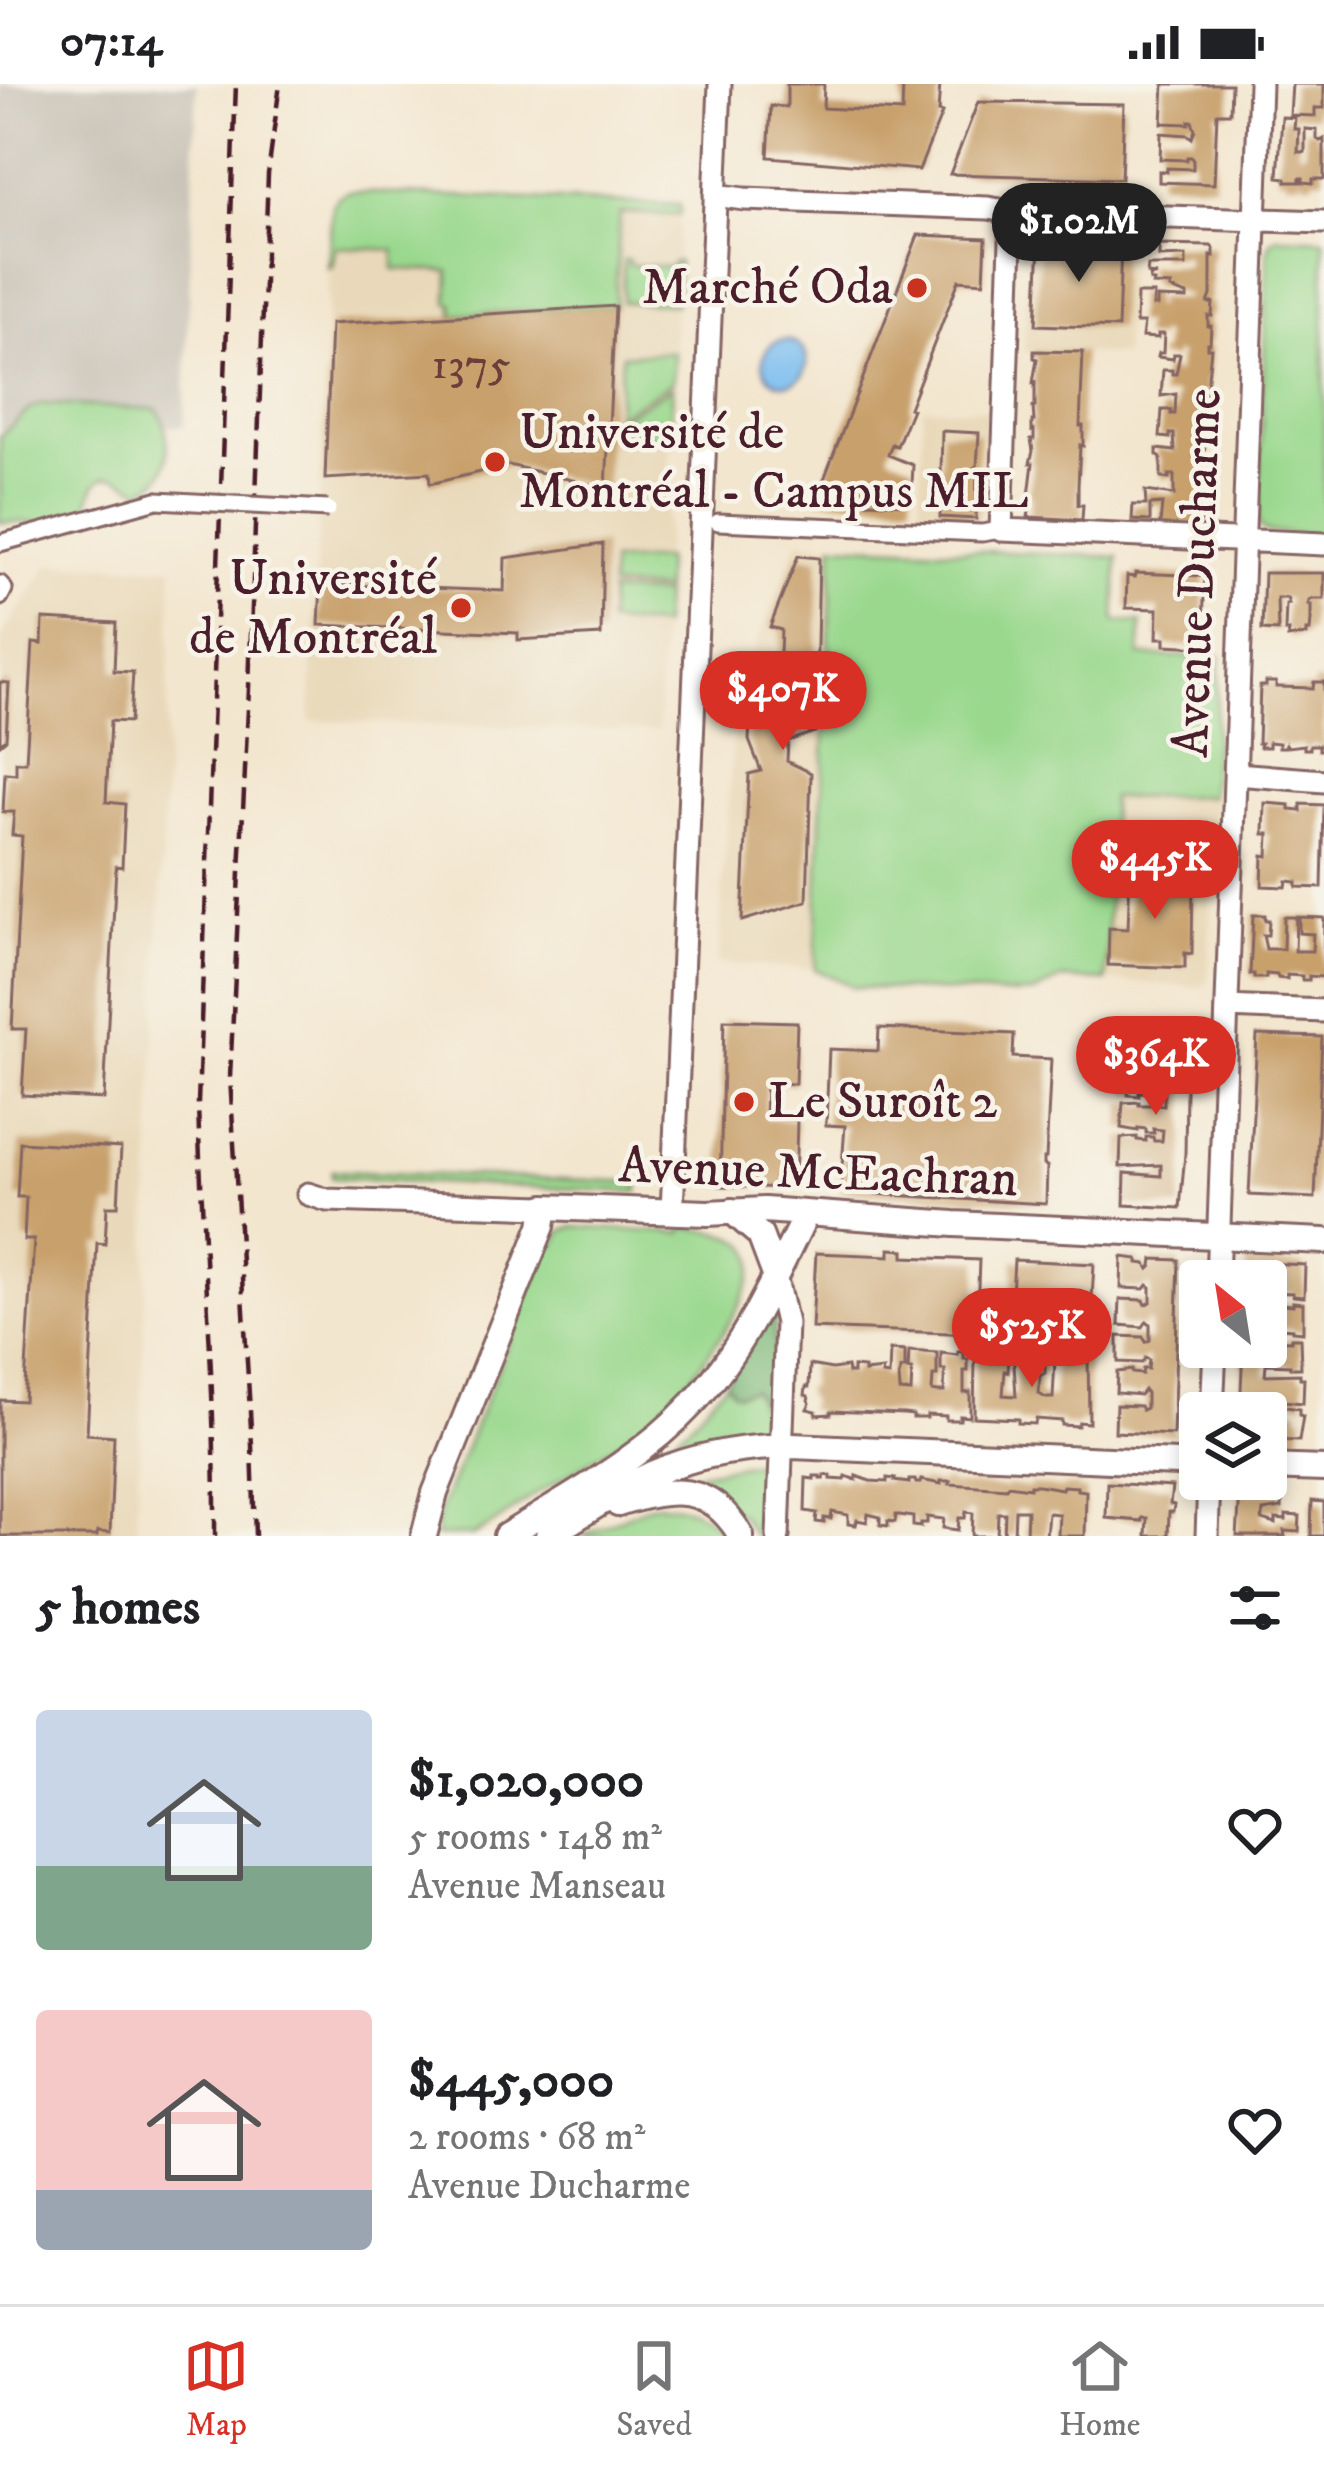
<!DOCTYPE html>
<meta charset="utf-8">
<style>
:root{--surface:#fff;--page:#f6f6f6;--text:#202124;--muted:#757577;--line:#e0e0e0;--accent:#d93025}
body{margin:0;font-family:"IM FELL DW Pica",serif;background:var(--page);color:var(--text);height:100vh;display:flex;flex-direction:column;font-size:45px;white-space:nowrap}
*{box-sizing:border-box;margin:0}
p{font-size:39px;color:var(--muted)}
.icon{flex:none;width:66px;height:66px;fill:none;stroke:currentColor;stroke-width:2;stroke-linecap:round;stroke-linejoin:round}
.map{position:relative;height:1452px;overflow:hidden}
.side{display:flex;flex-direction:column;background:var(--surface);flex:1}
.side>*{flex:none}
.needle{width:78px;rotate:330deg}
.fabs{position:absolute;left:1179px;top:1176px;display:grid;gap:24px}
.fabs a{display:grid;place-items:center;width:108px;height:108px;border-radius:12px;background:var(--surface);box-shadow:0 6px 18px #0003;font-size:60px}
.price{position:absolute;translate:-50% -102px;padding:0 27px;border-radius:42px;background:var(--accent);color:#fff;font-size:39px;line-height:78px;filter:drop-shadow(0 3px 6px #0008)}
.price::after{content:'';position:absolute;left:50%;top:72px;width:36px;height:27px;margin-left:-18px;background:inherit;clip-path:polygon(0 0,100% 0,50% 100%)}
.price.on{background:#222;color:#fff}
ul{padding:0;list-style:none}
li{display:flex;align-items:center;gap:36px;height:300px;padding:0 36px}
li span{display:grid;place-items:center;flex:none;width:336px;height:240px;border-radius:12px;color:#555}
li>.icon{margin-inline-start:auto}
span .icon{width:144px;height:144px;fill:#fffc;stroke-width:1}
li b{font-size:51px}
h2{display:flex;justify-content:space-between;align-items:center;height:144px;padding:0 36px;font-size:51px}
.status{display:flex;justify-content:space-between;align-items:center;height:84px;padding:0 60px;background:var(--surface);direction:ltr}
.status svg{height:33px;fill:currentColor}
.tab-bar{display:flex;justify-content:space-around;align-items:center;height:168px;border-top:3px solid var(--line);background:var(--surface);font-size:33px;color:var(--muted)}
.tab-bar a{display:grid;justify-items:center;gap:6px}
.tab-bar .on{color:var(--accent)}
.map>svg:first-child{display:block}
</style>
<div class="status"><b>07:14</b><svg viewBox="0 0 49 12"><path d="M0 12V9h3v3zM5 12V6h3v6zM10 12V3h3v9zM15 12V0h3v12zM26 1h20v11H26zM47 4h2v5h-2z"/></svg></div>
<div class="map">
<svg width="1324" height="1452" viewBox="0 0 1324 1452">
<rect width="100%" height="100%" fill="#f7f3e8"/>
<filter id="ink" filterUnits="userSpaceOnUse"><feTurbulence type="fractalNoise" baseFrequency=".00833" numOctaves="2"/><feDisplacementMap in="SourceGraphic" scale="24" xChannelSelector="R" yChannelSelector="G"/><feConvolveMatrix kernelMatrix="1 2 1 2 8 2 1 2 1" color-interpolation-filters="sRGB"/></filter>
<filter id="wash" filterUnits="userSpaceOnUse"><feTurbulence type="fractalNoise" baseFrequency=".004" numOctaves="4" result="noise"/><feDisplacementMap in="SourceGraphic" scale="48" xChannelSelector="R" yChannelSelector="G"/><feGaussianBlur stdDeviation="2.7" result="paint"/><feColorMatrix in="noise" values="0 0 0 0 0 0 0 0 0 0 0 0 0 0 0 0 0 1.4 0 .05"/><feComposite in="paint" operator="in"/></filter>
<g filter="url(#wash)">
<rect width="100%" height="100%" fill="#f3e6cf"/>
<path fill="#e9d9ba" d="M346,108L680,121L658,647L310,637L331,127L337,114Z
M1040,144L1129,147L1123,271L1024,267L1029,154L1035,145Z
M923,323L987,326L985,424L979,434L920,432Z
M798,458L833,460L815,885L718,879L736,611Z
M50,480L173,483L136,1452H0V555Z
M1215,712L1208,898L1202,903L1106,897L1111,713Z"/>
<path fill="#c9c3b8" d="M0,0H197L184,342L0,346Z"/>
<path fill="#99d88d" stroke="#727c5c" stroke-width="3" d="M346,108H351L680,121V131L620,129L615,222L453,231V220L448,219L449,187L394,185V166L335,163L333,182L328,184L332,122L337,114Z
M1278,153L1324,155V451L1266,448L1258,441L1268,165L1272,156Z
M624,176H629L630,181L671,183L673,178H678L676,220L622,218Z
M674,268L673,298L616,332L622,271Z
M673,303L670,357L614,344L615,337Z
M41,320L156,325C167,338 171,369 164,386C161,396 150,402 141,406C128,400 109,383 96,400C90,408 90,420 84,428L44,439L0,438V352L30,325Z
M833,460L1118,473L1115,537L1141,539L1140,572L1220,573L1211,712L1111,714L1106,897L1061,895L1034,909L998,910L854,903L815,885Z
M665,475L664,506L610,503L611,478Z
M610,508L664,510L662,542L608,539Z
M332,1087L639,1098L638,1108L332,1094Z
M573,1143L682,1149L683,1144C701,1145 740,1149 750,1166C768,1197 694,1293 671,1315C630,1356 576,1385 527,1416C512,1426 490,1445 473,1451C463,1452 447,1452 436,1452L439,1429L549,1161H555L562,1147Z
M726,1298L732,1307L752,1304L762,1325L775,1336V1352L642,1387L639,1382L688,1342Z
M763,1377L774,1380L766,1452H754L741,1431L674,1397L705,1388Z
M661,1420C690,1422 706,1428 725,1452H581L651,1421Z"/>
<path fill="#7ab878" stroke="#626c52" stroke-width="3" d="M765,1233H775V1336L770,1338L763,1333L757,1311L752,1305L738,1310L732,1307L726,1298Z"/>
<path fill="#7abdf0" stroke="#626e8e" stroke-width="3" d="M763 278a22 22 0 1 1 44 0a22 22 0 1 1-44 0Z"/>
<g id="blocks">
<path fill="#c8a06c" d="M787,0H824L823,24L902,28L903,0H940L938,28L942,29L919,86L768,73L771,22L787,23Z
M1164,0H1231L1230,29H1217L1214,100L1159,98V87L1167,88V84L1193,85V76L1191,73H1187V76L1160,75L1161,49L1188,51L1192,54L1195,46L1192,37H1189V40L1162,39Z
M1292,0H1324V24H1315V32L1290,31Z
M978,18L1124,20L1121,95L950,90Z
M1282,33L1295,34L1294,45H1299L1298,68H1305V45L1317,46V55L1320,57L1324,55V95H1313V99L1303,98V94H1300V98H1286V94L1278,93Z
M918,151L986,154L984,198L959,196L909,324L912,325L897,362L892,360L888,371L913,381L911,420L816,416Z
M1040,158L1121,162L1118,244L1036,241Z
M1159,161L1211,162L1214,165V173L1211,172V211L1208,219H1213L1212,232H1208V242H1211L1210,259H1207V264H1211L1205,325H1208L1204,353L1208,354V360L1205,359L1200,430H1206V438H1201V444L1160,441L1162,420L1150,421V437L1132,436L1133,421H1146L1145,407L1174,411V391H1169V395L1161,394V374L1157,371V365L1175,367L1174,350H1170V354L1160,353L1162,326H1171V330H1175L1176,310L1161,312L1163,286H1172V290H1176L1180,270H1174L1173,275L1158,273L1159,269H1163L1164,250H1158V254L1142,253L1144,239H1136L1137,210H1154L1153,222H1157V214L1187,215V211L1170,205L1171,202L1153,201L1154,198L1150,197V193L1157,191L1147,190L1148,182H1186V172L1159,173Z
M615,222L606,404L509,381L430,400L429,389L325,395L331,240Z
M1034,267L1083,268L1080,342H1083V362L1080,361L1078,402V421H1083L1082,436L1028,433L1032,412H1029L1033,379H1030L1033,367L1031,355H1034V346L1032,347V337H1034L1033,323H1035V298L1033,299L1037,275L1034,274Z
M942,347L979,349L977,383H975V387H977L976,435L940,433Z
M603,460L601,551L518,556V549L319,541L321,500L504,507L505,474Z
M798,472L819,474L815,648L788,657L787,677L811,689L807,817L742,837L749,690L761,687L749,656L753,583L780,569L781,546L770,543Z
M1135,489L1205,492L1202,563L1165,561V554H1157L1158,525L1126,524L1127,492L1135,493Z
M1264,489H1324V515H1312L1309,517L1308,521H1311V536L1310,547H1306V551L1288,554L1289,547H1285L1286,520H1289L1287,514H1277L1278,547L1262,546Z
M43,535L116,539L114,587L133,588L130,638L110,637L106,718L125,720L122,783L116,782L104,1015L22,1011L26,945H12L22,752L12,751L14,728H3L5,689L16,690V678H26L33,559L42,560Z
M0,598L9,599L6,655L0,660Z
M1266,598H1276V603H1278L1313,604L1314,598H1324V666H1319V661H1310V665H1304V661L1288,663L1286,660L1285,663H1279V659L1269,658V663H1260L1261,659H1258L1260,602H1266Z
M1265,719L1290,721V726L1301,727V720L1324,721L1322,804L1297,803V798L1287,797L1286,803L1262,802L1263,771L1268,772L1269,750H1264Z
M1130,787L1193,790L1192,870L1185,869V884L1108,881L1109,844L1128,845Z
M1253,831H1265V836H1269L1268,851H1263L1266,865H1283L1284,833H1296L1295,867H1312L1313,850L1299,849V833L1324,834L1323,893L1309,892V896H1302V892L1287,891V895L1278,894L1277,891L1266,890V894H1254V890H1250Z
M724,936L797,938L795,1000L766,999L765,1035L797,1036L795,1104L720,1102Z
M1131,942L1187,945L1185,1070L1180,1124L1124,1121L1125,1089L1161,1092V1081L1120,1083L1121,1054L1137,1053V1056L1146,1057V1053H1153L1154,1057H1162L1163,1046L1153,1045L1154,1049H1146V1045L1138,1044V1047L1121,1044L1123,1019L1139,1018V1021H1164V1009L1139,1008V1012L1128,1011L1129,981L1164,985L1165,980V974H1159V977L1130,975Z
M879,944L1014,950L1013,973L1051,975L1046,1074H1044V1081L1047,1082L1046,1120L840,1108L845,1042L826,1041L829,965L878,967Z
M1257,951L1322,953L1315,1114L1249,1111Z
M20,1058L121,1064L118,1122H107L105,1160L97,1159L87,1350L114,1352L110,1449L97,1448V1452H0V1316L24,1317L34,1156H24L26,1113H17Z
M890,1165L904,1166V1173L979,1176L977,1230L1005,1231L1004,1251L812,1244L816,1169L890,1172Z
M1122,1173L1138,1175V1179L1146,1180L1149,1185L1152,1182L1153,1175L1179,1176L1173,1351L1115,1348L1116,1321L1140,1322L1142,1326L1146,1324V1309L1144,1306L1140,1311L1116,1309L1117,1288L1132,1286V1289L1142,1290L1143,1285H1148L1149,1276L1145,1274L1142,1279L1118,1278V1252L1143,1253L1146,1258L1150,1256V1240L1147,1237L1143,1243L1119,1241L1120,1215L1144,1216L1146,1221L1151,1218V1203L1148,1201L1145,1205L1121,1204Z
M1014,1176L1094,1180L1092,1214L1067,1213L1065,1232L1091,1234V1249L1087,1253L1016,1246V1228H1011Z
M1246,1178L1305,1181L1304,1213L1293,1212V1209L1266,1208V1197H1245Z
M1293,1218L1303,1219V1248L1292,1247V1245L1266,1243V1219L1293,1221Z
M1291,1254H1300L1301,1284H1290V1281L1266,1280L1265,1291L1300,1290V1294H1304L1303,1319L1264,1315V1329H1240L1243,1263H1266V1256L1291,1257Z
M1013,1264H1026V1277L1045,1278V1289L1040,1292L1039,1310L1046,1314H1053L1055,1276L1074,1277L1073,1269L1088,1270L1089,1339L1079,1338L1078,1342L1062,1341V1337L1036,1335L1035,1340L1018,1339V1335L974,1333L975,1276H983L982,1270H991L990,1276L995,1275V1269H1009L1008,1288L1005,1287L1003,1311L1016,1312Z
M890,1266L905,1267V1285H901L899,1293L900,1307L911,1308L912,1286H908L909,1267L937,1269V1292H933L932,1307L937,1308H944L945,1286H941V1269L958,1271V1268H964V1275H968V1287H964V1309L970,1308V1333L960,1332V1336H946V1332L927,1331V1334H913V1331L904,1330L831,1327V1330L816,1331V1327L807,1325L810,1319L808,1312L805,1311L806,1303H809L810,1281L832,1285L847,1283L848,1289H853V1283L864,1284V1288L883,1286L882,1291L889,1292Z
M1274,1321L1299,1325V1331L1303,1332L1299,1357L1266,1356V1327H1274Z
M824,1391L831,1392V1395L845,1396L846,1392L856,1396V1392L870,1397L887,1398V1394L895,1395L894,1397L909,1399V1396H915L916,1399H920L921,1396L941,1400V1397H950L949,1400L1006,1404L1008,1401L1030,1404V1401H1038L1062,1405L1063,1402L1077,1403V1406L1086,1407L1085,1452H1058L1059,1430L1048,1429L1046,1452H1026L1027,1426H1015L1014,1452H1004L1005,1429H998L997,1452H972L973,1429L966,1428L965,1434H959L958,1446L943,1444L944,1435L927,1433V1439H921V1443L913,1442V1433L900,1431H896L895,1438L888,1437V1442L880,1441V1433L868,1430L867,1438L857,1436L856,1441L848,1440V1431L832,1428L831,1435L824,1434V1439L816,1438L817,1429L805,1427L806,1394L814,1395V1392H820V1395H824Z
M1107,1399L1172,1403L1170,1420L1174,1421L1173,1428H1169L1168,1452H1146L1147,1434H1142V1437L1106,1434Z
M1240,1408L1283,1409L1282,1424L1263,1427L1262,1436L1276,1440V1435L1286,1436V1431L1300,1432L1299,1448L1284,1447L1285,1452H1237Z
M1312,1417L1324,1418V1452H1311Z"/>
</g>
</g>
<g filter="url(#ink)">
<use href="#blocks" fill-opacity="0" stroke="#856564" stroke-width="3"/>
<g fill="none" stroke-linecap="round" stroke-linejoin="round">
<g stroke="#856564" stroke-width="21">
<path id="pedestrian" d="M718,438L982,449L1001,446
M0,459L157,416
M0,500L4,505L0,513"/>
</g>
<g stroke="#856564" stroke-width="27">
<path id="minor" d="M715,111L744,115L988,124L1012,128L1324,138
M1012,128L1001,446L1324,460
M1236,690L1324,697
M1227,923L1324,927
M308,1110L327,1116L545,1123
M672,1128L720,0
M775,1191L786,1239L778,1452
M1217,1197L1260,0
M1212,1329L1215,1263
M1207,1452L1209,1395"/>
</g>
<g stroke="#856564" stroke-width="30">
<path id="tertiary" d="M732,1127L760,1151L775,1191
M1266,1383L1324,1385
M618,1420C669,1403 711,1398 741,1452
M424,1452L435,1409L542,1142L545,1123L708,1129L764,1126L954,1140L1324,1157
M506,1452C571,1412 641,1375 693,1319C743,1266 774,1195 806,1130
M548,1452C582,1431 617,1406 654,1389C698,1370 744,1363 792,1362L1200,1380"/>
</g>
<use href="#pedestrian" stroke="#fff" stroke-width="15"/>
<use href="#minor" stroke="#fff" stroke-width="21"/>
<use href="#tertiary" stroke="#fff" stroke-width="24"/>
<path stroke="#4a1f2b" stroke-width="4.5" stroke-dasharray="18 9" stroke-linecap="butt" d="M215,1452C216,1307 202,1164 198,1019L236,0
M255,1452L252,1361L230,993L249,604L268,90L280,0"/>
<g stroke="#856564" stroke-width="21" stroke-linecap="butt">
<path id="pedestrian-bridge" d="M157,416L328,425"/>
</g>
<use href="#pedestrian-bridge" stroke="#fff" stroke-width="15"/>
</g>
</g>
<g fill="#c8321e" stroke="#f7f3e8" stroke-width="4.5">
<circle cx="917" cy="204" r="12"/>
<circle cx="495" cy="378" r="12"/>
<circle cx="461" cy="524" r="12"/>
<circle cx="744" cy="1018" r="12"/>
</g>
<g text-anchor="middle" dominant-baseline="central" stroke-width="9" stroke-linejoin="round" paint-order="stroke">
<g font-size="45" fill="#6a3f3b">
<text x="471" y="281">1375</text>
</g>
<g font-size="51" fill="#4a1f2b" stroke="#f7f3e8" text-anchor="end">
<text x="893" y="204">Marché Oda</text>
<text x="519" y="349" text-anchor="start">Université de<tspan x="519" dy="59">Montréal - Campus MIL</tspan></text>
<text x="437" y="495">Université<tspan x="437" dy="59">de Montréal</tspan></text>
<text x="768" y="1018" text-anchor="start">Le Suroît 2</text>
</g>
<g font-size="51" fill="#4a1f2b" stroke="#f7f3e8">
<text transform="translate(1198 489) rotate(-88)">Avenue Ducharme</text>
<text transform="translate(818 1089) rotate(2)">Avenue McEachran</text>
</g>
</g>
</svg>
<div class="fabs">
<a><svg class="needle" viewBox="-14 -14 28 28"><path d="M0-13l5 13h-10z" fill="#e53935"/><path d="M0 13l5-13h-10z" fill="#757577"/></svg></a>
<a><svg class="icon" aria-label="layers" viewBox="0 0 24 24"><path d="M12 4l9 5-9 5-9-5zM3 14l9 5 9-5"/></svg></a>
</div>
<b class="price on" style="left:1079px;top:201px">$1.02M</b>
<b class="price" style="left:783px;top:669px">$407K</b>
<b class="price" style="left:1155px;top:838px">$445K</b>
<b class="price" style="left:1156px;top:1034px">$364K</b>
<b class="price" style="left:1032px;top:1306px">$525K</b>
</div>
<section class="side">
<h2>5 homes<svg class="icon" aria-label="filters" viewBox="0 0 24 24"><path d="M4 7h16M4 17h16"/><circle cx="9" cy="7" r="2"/><circle cx="15" cy="17" r="2"/></svg></h2>
<ul>
<li><span style="background:linear-gradient(#c9d6e8 65%,#7fa58c 0)"><svg class="icon" aria-label="home" viewBox="0 0 24 24"><path d="M3 11l9-7 9 7M6 9v11h12V9"/></svg></span><div><b>$1,020,000</b><p>5 rooms · 148 m²</p><p>Avenue Manseau</p></div><svg class="icon" aria-label="heart" viewBox="0 0 24 24"><path d="M12 20l-8-8c-3-5 5-10 8-4 3-6 11-1 8 4z"/></svg></li>
<li><span style="background:linear-gradient(#f6c9c9 75%,#9aa5b1 0)"><svg class="icon" aria-label="home" viewBox="0 0 24 24"><path d="M3 11l9-7 9 7M6 9v11h12V9"/></svg></span><div><b>$445,000</b><p>2 rooms · 68 m²</p><p>Avenue Ducharme</p></div><svg class="icon" aria-label="heart" viewBox="0 0 24 24"><path d="M12 20l-8-8c-3-5 5-10 8-4 3-6 11-1 8 4z"/></svg></li>
</ul>
</section>
<nav class="tab-bar">
<a class="on"><svg class="icon" aria-label="map" viewBox="0 0 24 24"><path d="M3 6l6-2 6 2 6-2v14l-6 2-6-2-6 2zM9 4v14M15 6v14"/></svg>Map</a>
<a><svg class="icon" aria-label="saved" viewBox="0 0 24 24"><path d="M7 4h10v16l-5-4-5 4z"/></svg>Saved</a>
<a><svg class="icon" aria-label="home" viewBox="0 0 24 24"><path d="M3 11l9-7 9 7M6 9v11h12V9"/></svg>Home</a>
</nav>
